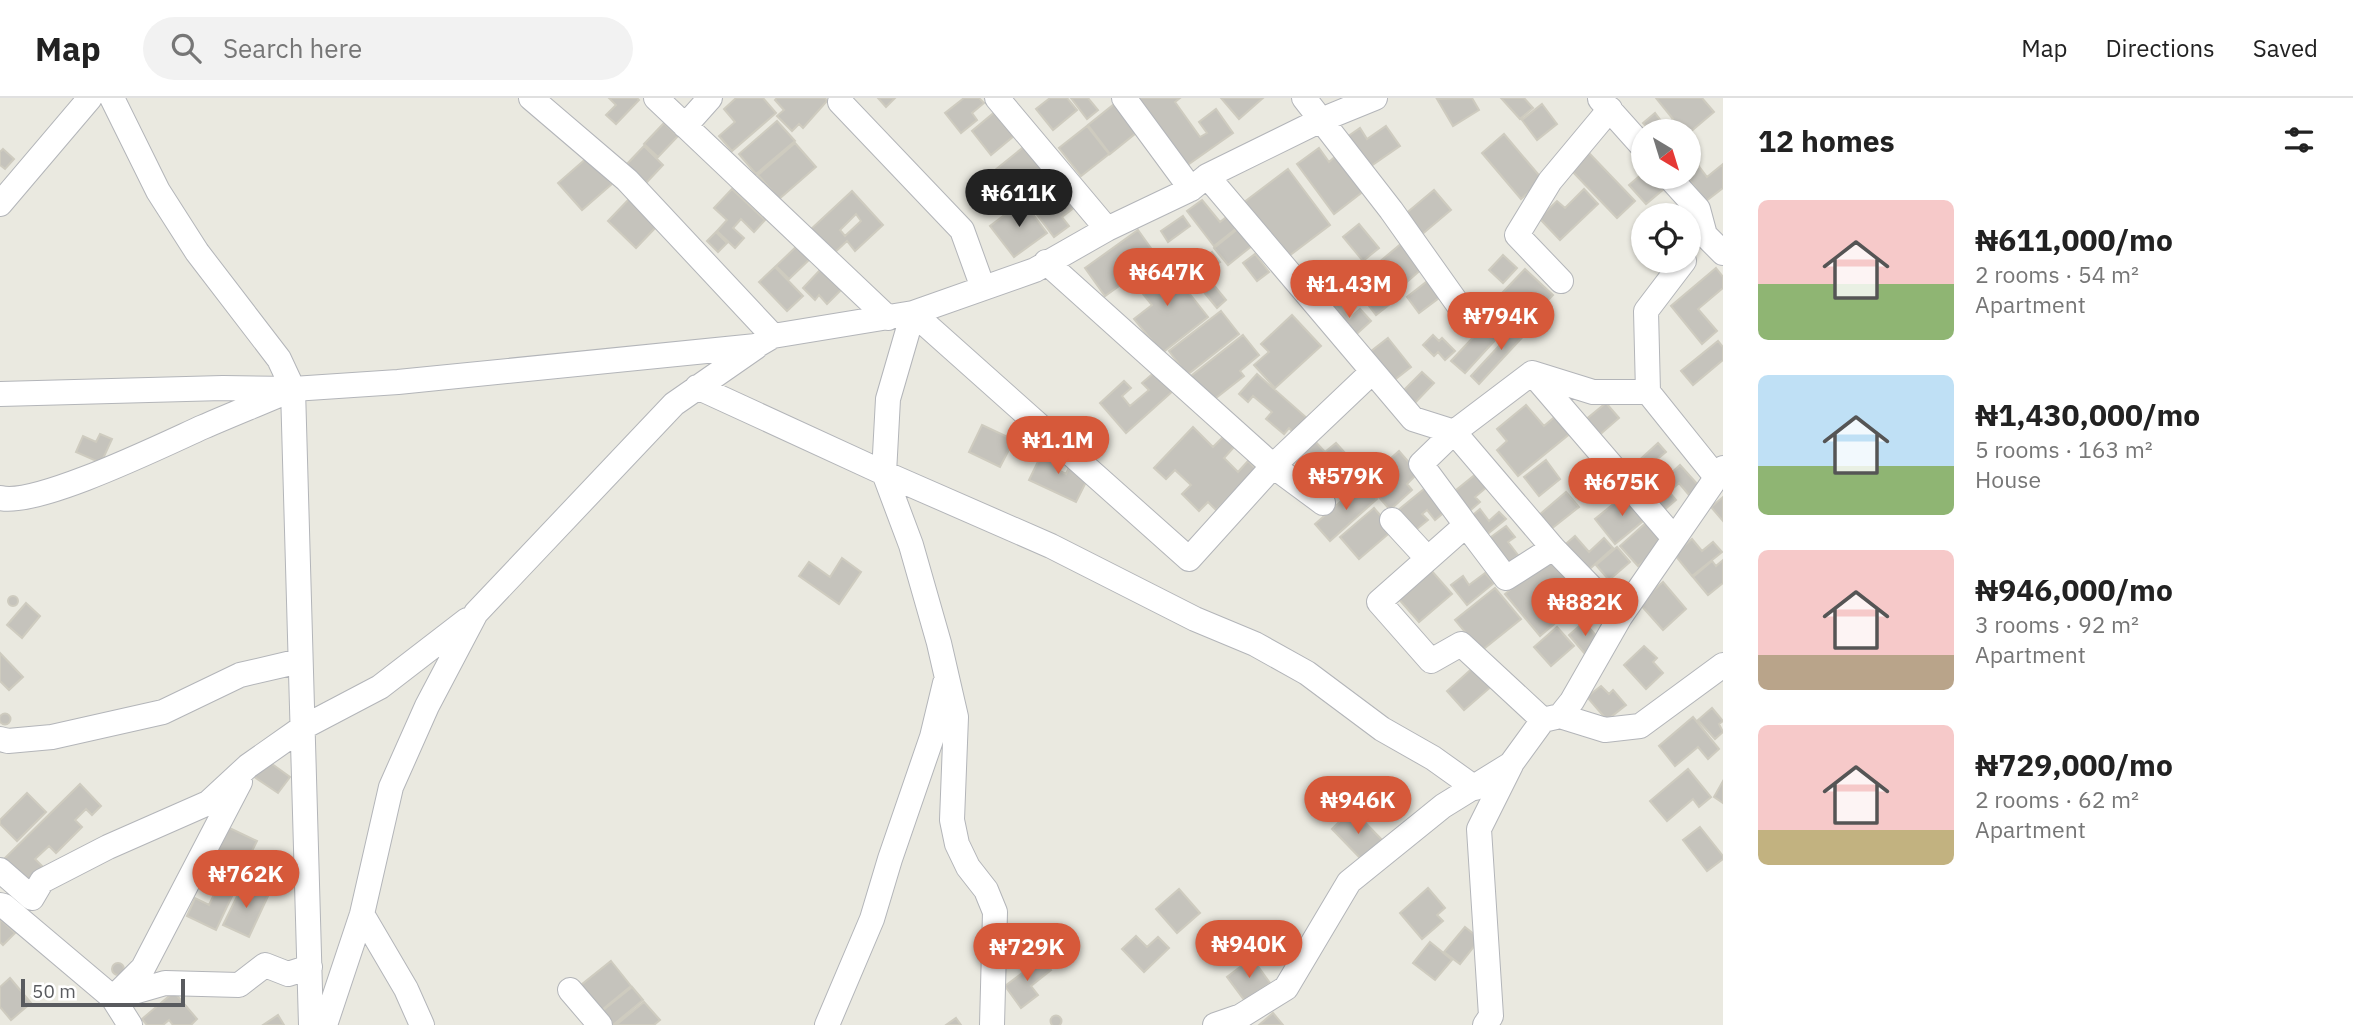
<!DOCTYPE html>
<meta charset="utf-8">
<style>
:root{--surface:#fff;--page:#f2f2f2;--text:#222;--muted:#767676;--line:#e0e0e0;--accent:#d6593a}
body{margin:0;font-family:"IBM Plex Sans",sans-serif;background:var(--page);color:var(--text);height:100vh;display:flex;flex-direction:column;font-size:26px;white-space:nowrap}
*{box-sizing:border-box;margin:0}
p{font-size:23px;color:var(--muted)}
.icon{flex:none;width:38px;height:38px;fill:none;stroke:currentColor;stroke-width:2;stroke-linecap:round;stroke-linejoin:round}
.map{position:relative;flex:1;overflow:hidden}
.details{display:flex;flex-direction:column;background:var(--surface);width:630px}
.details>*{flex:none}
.needle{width:46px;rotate:142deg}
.fabs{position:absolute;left:1631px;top:21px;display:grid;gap:14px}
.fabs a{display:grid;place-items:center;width:70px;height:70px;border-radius:50%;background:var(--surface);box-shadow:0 2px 5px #0004;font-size:35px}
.scale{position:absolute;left:21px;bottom:18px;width:164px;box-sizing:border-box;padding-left:7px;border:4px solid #595b5f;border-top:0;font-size:19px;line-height:24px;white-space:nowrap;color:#595b5f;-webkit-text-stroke:5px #fff;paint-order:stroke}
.price{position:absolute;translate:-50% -60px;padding:0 16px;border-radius:24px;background:var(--accent);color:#fff;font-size:23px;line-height:46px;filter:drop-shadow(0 2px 4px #0008)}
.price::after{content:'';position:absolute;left:50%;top:42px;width:21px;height:16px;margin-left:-10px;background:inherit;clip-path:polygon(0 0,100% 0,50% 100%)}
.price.on{background:#222;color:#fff}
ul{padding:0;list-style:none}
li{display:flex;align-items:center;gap:21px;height:175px;padding:0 35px}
li span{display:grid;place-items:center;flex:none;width:196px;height:140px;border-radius:10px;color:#555}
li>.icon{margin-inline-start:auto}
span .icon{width:84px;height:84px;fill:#fffc;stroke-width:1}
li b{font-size:30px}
h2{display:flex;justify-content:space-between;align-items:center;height:84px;padding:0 35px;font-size:30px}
header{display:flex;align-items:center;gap:42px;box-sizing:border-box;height:98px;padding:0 35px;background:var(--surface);border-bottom:2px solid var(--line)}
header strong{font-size:33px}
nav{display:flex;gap:38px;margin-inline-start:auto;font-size:24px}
.search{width:490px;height:63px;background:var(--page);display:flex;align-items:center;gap:18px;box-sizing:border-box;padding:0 24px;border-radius:38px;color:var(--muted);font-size:26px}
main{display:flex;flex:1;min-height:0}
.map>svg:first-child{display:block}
</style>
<header>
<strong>Map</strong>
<div class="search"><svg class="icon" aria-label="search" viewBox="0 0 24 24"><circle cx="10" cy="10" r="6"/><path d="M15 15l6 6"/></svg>Search here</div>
<nav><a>Map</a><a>Directions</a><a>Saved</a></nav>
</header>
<main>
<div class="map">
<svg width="1723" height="927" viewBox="0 0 1723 927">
<rect width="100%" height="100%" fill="#eae9e0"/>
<path fill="#c5c3bc" stroke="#cecbbf" stroke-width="2" fill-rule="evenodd" d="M609,0H637L639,2L616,26L606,17L616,7Z
M736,0H763L776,15L732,53L719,38L735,24L724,11Z
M777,0H825L827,3L803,30L799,26L792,33L777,18L784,12L775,2Z
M878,0H895L886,9Z
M964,0H979L984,5L972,15L977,22L961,35L945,15Z
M1050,0H1067L1077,12L1053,32L1036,11Z
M1071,0H1088L1098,12L1087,21Z
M1137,0H1180L1175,4L1200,39L1207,35L1199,24L1216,11L1233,35L1186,68Z
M1221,0H1263L1239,21Z
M1472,0L1479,12L1453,28L1437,1Z
M1501,0H1524L1533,10L1520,21Z
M1702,0L1714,14L1689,35V33H1651L1643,25L1655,15L1665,28L1673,21L1656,0Z
M1118,3L1141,31L1110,56L1088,27Z
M1542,6L1557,26L1537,42L1522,22Z
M996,13L1015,37L991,57L972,33Z
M777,23L795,43L756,76L739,56Z
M664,25L678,38L658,59L644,46Z
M1087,28L1109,56L1081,78L1059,50Z
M1386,28L1400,48L1368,70L1347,39L1360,30L1367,41Z
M1504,36L1543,82L1521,101L1482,55Z
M795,45L816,69L779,101L758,77Z
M1026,47L1045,71L1013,97L994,73Z
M644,48L663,67L646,85L626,67Z
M1319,50L1329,64L1338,56L1365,92L1334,116L1297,66Z
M3,51L14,61L5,71L0,67V54Z
M1589,55L1635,103L1617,120L1571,72Z
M1689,55L1707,79L1723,66V90L1706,103L1687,79H1689Z
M588,59L612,86L582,112L558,85Z
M1288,71L1330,127L1285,161L1243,105Z
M1643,75V79H1656L1665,90L1646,106L1629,87Z
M1053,80L1075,109L1062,119L1069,128L1054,139L1025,101Z
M732,91L765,122L754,134L741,121L733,130L744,140L735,150L717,133L727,122L714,110Z
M1584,91L1598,106L1560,142L1539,120L1557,103L1565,110Z
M1434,92L1451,112L1421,137L1404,117Z
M852,93L883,127L855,153L847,143L832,157L810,132ZM856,116L861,123L845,138L840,132Z
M631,99L659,126L636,150L608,123Z
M1202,102L1220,124L1229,117L1238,129L1214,148L1187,113Z
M1023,103L1047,135L1014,159L990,128Z
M1183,118L1190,128L1168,144L1161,133Z
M1359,126L1379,150L1363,163L1343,139Z
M1239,130L1253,147L1228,167L1214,150Z
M1643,131V145L1636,138Z
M1138,132L1158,160L1105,198L1085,170Z
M716,134L727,145L718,154L707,143Z
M1402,145L1423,170L1394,195L1372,170Z
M798,147L811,160L789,181L776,168Z
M1212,154L1220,164L1193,185L1185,175Z
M1255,156L1269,174L1257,183L1243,165Z
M1503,157L1517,170L1503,185L1489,172Z
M1163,162L1208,219L1162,255L1134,221L1152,207L1134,185Z
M775,169L803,198L787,213L759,184Z
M1716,170L1723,179V190L1698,211L1717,233L1702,246L1671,208Z
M821,171L842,191L827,206L819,197L815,202L803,190Z
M1525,171L1553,197L1531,220L1503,194Z
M1372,174L1395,202L1376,217L1369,208L1374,204L1365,192L1358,198L1352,190Z
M1430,181L1443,197L1419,215L1407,199Z
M1212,185L1226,202L1217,210L1203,193Z
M1337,204L1350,220L1360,211L1371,223L1351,241L1327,213Z
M1506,204L1519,216L1465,275L1451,263Z
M1221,213L1239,236L1187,277L1169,253Z
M1292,217L1321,248L1275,290L1254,267L1269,254L1261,246Z
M1522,223L1530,231L1479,286L1471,278Z
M1243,237L1259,257L1240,273L1244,278L1212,303L1191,278Z
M1433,237L1439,243L1442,240L1455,253L1445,262L1438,254L1434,258L1423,247Z
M1388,240L1411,269L1393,283L1370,254Z
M1718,243L1723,249V262L1693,287L1681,273Z
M1156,273L1174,292L1126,335L1100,305L1124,283L1131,290L1122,298L1130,308L1149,292L1142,285Z
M1422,274L1434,285L1411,309L1399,297Z
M1257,276L1308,321L1295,336L1289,330L1284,336L1266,321L1272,314L1253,298L1248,304L1239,296Z
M1606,305L1619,320L1597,339L1584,323Z
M1526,307L1544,328L1558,316L1572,334L1518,378L1497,352L1507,343L1497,331Z
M982,327L1014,342L1000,369L969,354Z
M1193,329L1213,349L1223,339L1234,349L1224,360L1238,374L1248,363L1256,371L1216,412L1208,404L1199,413L1182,396L1191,387L1175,372L1166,381L1154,370Z
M100,336L112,341L101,365L76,354L83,338L96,344Z
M1312,340L1325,354L1336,345L1363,375L1340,397L1299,351Z
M1658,345L1666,354L1642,374L1635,366Z
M1046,347L1063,355L1056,371L1066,376L1071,365L1088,380L1076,404L1029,382Z
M1399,353L1418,375L1407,386L1412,392L1390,412L1365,383Z
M1546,362L1560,381L1539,398L1524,379Z
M1680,367L1699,388L1689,397L1679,385L1669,394L1676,402L1663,413L1648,396Z
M1476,376L1487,389L1475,399L1480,404L1466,416L1450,397Z
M1363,384L1377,401L1330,443L1315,426Z
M1429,387L1448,411L1435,422L1427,412L1422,416L1428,422L1413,434L1397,413Z
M1566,394L1579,409L1551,431L1539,417Z
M1628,394L1648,419L1615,446L1595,421Z
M1723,399V423L1711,409Z
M1374,410L1393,432L1359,461L1340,439Z
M1480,411L1489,423L1499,414L1506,421L1485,438L1469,420Z
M1648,423L1667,443L1638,468L1620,448Z
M1506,428L1515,439L1508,444L1518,457L1506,467L1487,442Z
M1575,438L1589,454L1604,440L1613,450L1584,476L1561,450Z
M1692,441L1702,453L1713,444L1722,454L1692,478L1674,456Z
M1617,449L1630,464L1609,482L1596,467Z
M1550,458L1585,500L1540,538L1505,496Z
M842,460L861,474L839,506L799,478L809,464L830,479Z
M1723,462V485L1708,497L1693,479L1712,463L1716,468Z
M1430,471L1452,496L1419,524L1397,499Z
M1485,475L1494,485L1467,507L1451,487L1463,478L1469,487Z
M1663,484L1686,511L1663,532L1639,505Z
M1495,490L1521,521L1481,553L1455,522Z
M8 503a5 5 0 1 1 10 0a5 5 0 1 1-10 0Z
M26,505L40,518L22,540L7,527Z
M1584,524L1600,542L1585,556L1569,537Z
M1557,529L1574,548L1551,568L1534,549Z
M1644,548L1657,560L1653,564L1663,575L1646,591L1624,567Z
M0,555L23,579L9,592L0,583Z
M1476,567L1493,587L1464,612L1447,593Z
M1601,588L1609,596L1613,592L1626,607L1607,622L1587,599Z
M1712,610L1723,623L1719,626L1723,634L1715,641L1698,622Z
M-0.5 621a5.5 5.5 0 1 1 11 0a5.5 5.5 0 1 1-11 0Z
M1693,619L1719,651L1708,661L1698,649L1675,668L1659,648Z
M265,661L290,679L278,695L253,678Z
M1688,671L1711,699L1699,709L1693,701L1667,723L1650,703Z
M1723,683V705L1714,699Z
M80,686L101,708L92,717L86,711L75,722L82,729L56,755L49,748L35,761L45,771L27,789L2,763Z
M27,695L46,714L17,743L0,726V722Z
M1352,711L1385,745L1364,764L1332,731Z
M221,726L257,743L243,771L208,754Z
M1700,729L1723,758V761L1707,773L1683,742Z
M209,759L243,775L216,832L187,818L195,800L209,807L218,788L200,779Z
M244,784L269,796L249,839L223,827Z
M1428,790L1445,810L1437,817L1443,823L1422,841L1400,815Z
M1179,791L1200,815L1177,835L1156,811Z
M0,821L15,835L3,847L0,844Z
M1465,829L1480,841L1460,866L1444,854Z
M1136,838L1147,849L1158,839L1169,850L1144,874L1122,851Z
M1430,844L1452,862L1435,882L1413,865Z
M1042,860L1051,872L1031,888L1038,897L1021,910L1005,888Z
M1252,860L1270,885L1245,903L1227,879Z
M611,863L631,888L597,916L576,891Z
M112 871a6 6 0 1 1 12 0a6 6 0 1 1-12 0Z
M10,880L31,905L11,922L0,909V889Z
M632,889L643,902L613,927H605L597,917Z
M174,894L197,921L191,927H173L169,922L163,927H147L142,921Z
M644,904L660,922L654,927H616Z
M1273,915L1283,927H1259Z
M278,917L284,927H263Z
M1050.5 923a5.5 5.5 0 1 1 11 0a5.5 5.5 0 1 1-11 0Z
M956,920L961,927H946Z"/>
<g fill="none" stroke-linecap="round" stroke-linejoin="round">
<g stroke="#b3b5b9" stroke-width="26">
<path id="street" d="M112,0L158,93L197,154L279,261L293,291
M531,0L627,82L773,238
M656,0L888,220
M997,0L1107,131
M1124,0L1191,91
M1304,0L1391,112L1462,212
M1600,1L1643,49
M840,4L962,132L983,190
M685,28L710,0
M1207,78L1413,321L1454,334L1553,450L1620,519
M1669,79L1698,111L1705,137L1723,155
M0,106L90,0
M1046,164L1273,368L1372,274
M1561,183L1517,137L1550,83L1610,11
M1532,275L1673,439
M697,289L884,375L1051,448L1195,521L1255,546L1307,575L1382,631L1433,660L1475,690
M1648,294L1717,380
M0,296L223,290L293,291L398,284L756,248L773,238L913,215L1035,172L1107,131L1191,91L1207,78L1321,22L1375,0
M0,400C37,409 165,346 203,329C233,316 263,304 293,291L311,927
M1392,422L1427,460
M1466,427L1506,480L1553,450
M1560,618L1605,632L1640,628L1723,567
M1543,622L1461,546L1431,563L1379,504L1466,427L1421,366L1454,334L1532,275L1593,294H1648L1646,213L1684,163
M0,641L8,643L52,639L163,614L240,577L300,563
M240,684L143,870L113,900L165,885L239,887L265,867L288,876L310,869
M0,772L32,800L42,783L108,749L208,705L248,668L302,630L380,589L467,522
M0,807L4,808L113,900L130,927
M362,816L406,891L422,927
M570,892L600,927
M325,927L362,816L391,689L427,608L476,515L674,306L756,249
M827,927L872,821L890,761L932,639L945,585
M992,927L995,814L986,792L968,769L957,746L952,722L956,619L939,545L911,447L884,375L888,301L913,215L1189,461L1273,368L1323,405
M1215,927L1241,918L1286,890L1349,784L1443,708L1511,666L1543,622L1560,618L1572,603L1620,519L1723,370
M1485,927L1491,918L1479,731L1511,667"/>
</g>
<use href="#street" stroke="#fff" stroke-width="24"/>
</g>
</svg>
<div class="fabs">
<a><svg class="needle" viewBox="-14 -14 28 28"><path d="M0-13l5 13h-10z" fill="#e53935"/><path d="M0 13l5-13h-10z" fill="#767676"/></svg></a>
<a><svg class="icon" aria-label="locate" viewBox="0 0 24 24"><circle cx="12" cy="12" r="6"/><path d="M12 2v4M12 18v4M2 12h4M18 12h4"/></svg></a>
</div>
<div class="scale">50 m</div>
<b class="price on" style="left:1019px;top:131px">₦611K</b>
<b class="price" style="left:1167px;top:210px">₦647K</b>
<b class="price" style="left:1349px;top:222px">₦1.43M</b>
<b class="price" style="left:1501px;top:254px">₦794K</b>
<b class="price" style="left:1058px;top:378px">₦1.1M</b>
<b class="price" style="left:1346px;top:414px">₦579K</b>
<b class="price" style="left:1622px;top:420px">₦675K</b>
<b class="price" style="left:1585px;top:540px">₦882K</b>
<b class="price" style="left:1358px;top:738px">₦946K</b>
<b class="price" style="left:246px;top:812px">₦762K</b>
<b class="price" style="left:1249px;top:882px">₦940K</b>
<b class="price" style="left:1027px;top:885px">₦729K</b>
</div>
<section class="details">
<h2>12 homes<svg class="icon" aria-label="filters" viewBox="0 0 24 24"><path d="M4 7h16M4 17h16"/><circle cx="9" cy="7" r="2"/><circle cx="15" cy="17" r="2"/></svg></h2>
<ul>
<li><span style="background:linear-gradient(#f6c9c9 60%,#8fb573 0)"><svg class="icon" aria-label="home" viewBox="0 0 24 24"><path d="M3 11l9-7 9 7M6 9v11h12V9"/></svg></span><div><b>₦611,000/mo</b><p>2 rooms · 54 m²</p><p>Apartment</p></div></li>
<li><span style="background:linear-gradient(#bfe0f5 65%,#8fb573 0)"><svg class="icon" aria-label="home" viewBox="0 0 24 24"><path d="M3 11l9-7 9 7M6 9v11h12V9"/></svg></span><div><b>₦1,430,000/mo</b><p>5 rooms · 163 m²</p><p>House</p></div></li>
<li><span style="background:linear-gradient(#f6c9c9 75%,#b9a48a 0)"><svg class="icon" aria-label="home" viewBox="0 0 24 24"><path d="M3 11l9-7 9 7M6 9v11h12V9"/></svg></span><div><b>₦946,000/mo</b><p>3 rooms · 92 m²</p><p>Apartment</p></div></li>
<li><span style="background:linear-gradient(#f6c9c9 75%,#c2b280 0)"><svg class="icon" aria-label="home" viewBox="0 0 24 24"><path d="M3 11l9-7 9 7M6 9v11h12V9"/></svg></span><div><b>₦729,000/mo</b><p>2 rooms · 62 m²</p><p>Apartment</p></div></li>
</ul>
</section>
</main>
